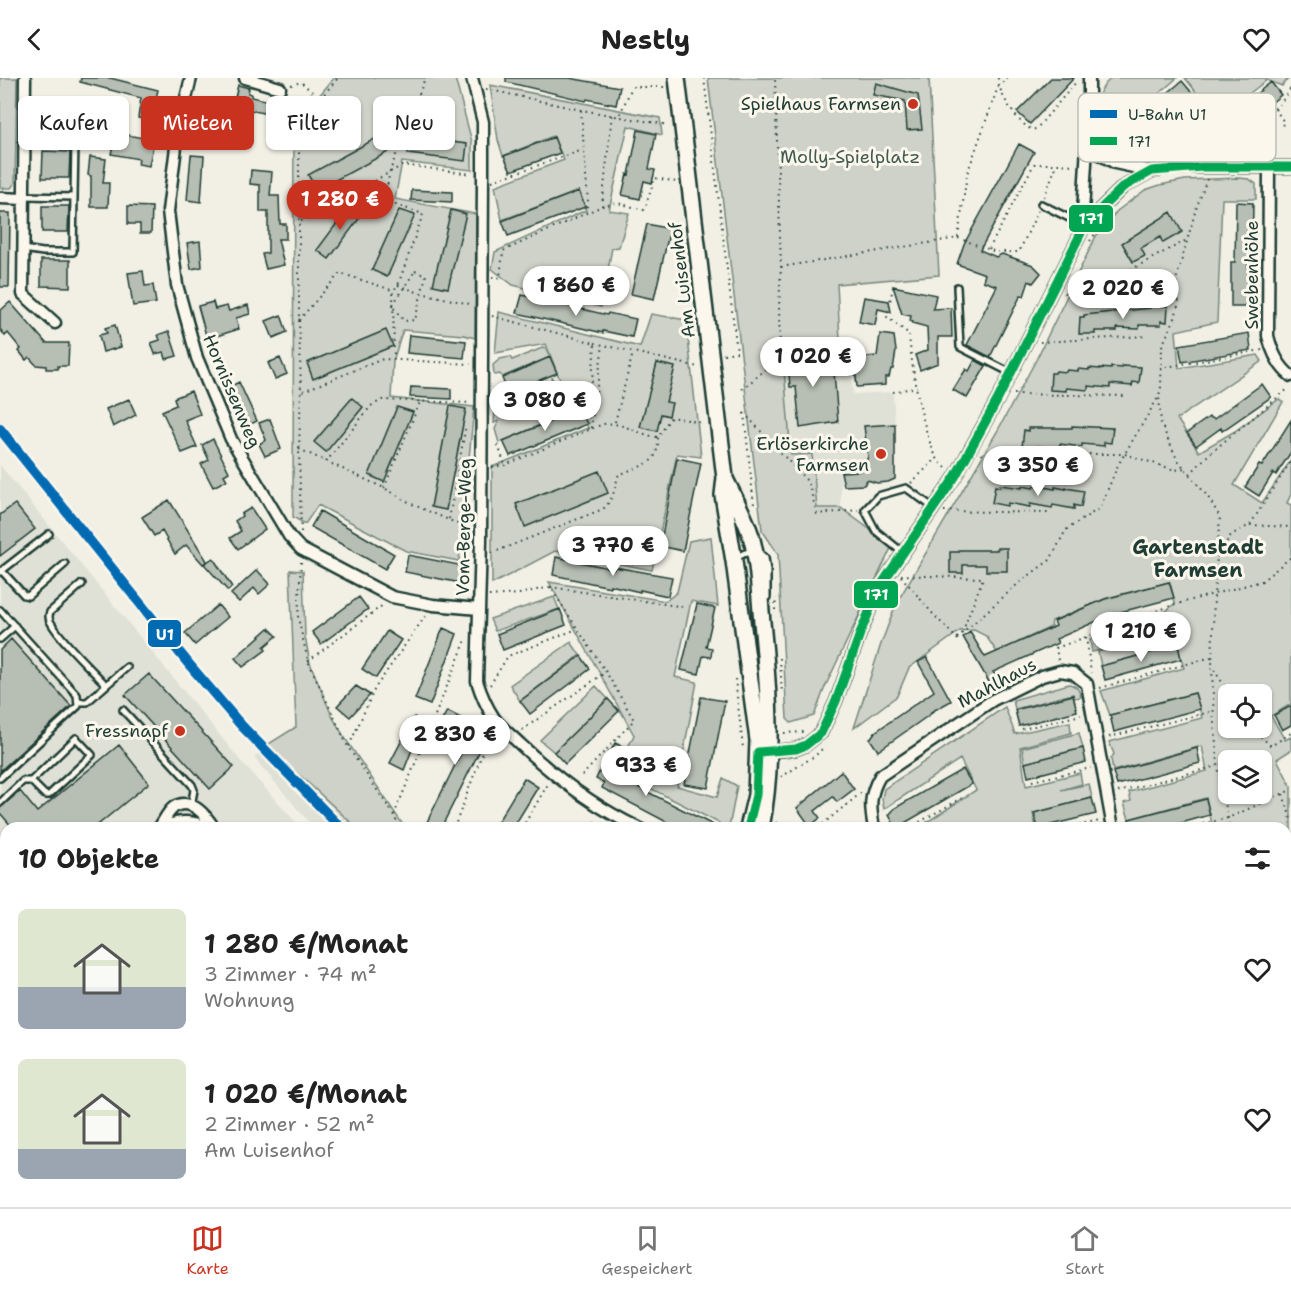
<!DOCTYPE html>
<html lang="de">
<meta charset="utf-8">
<style>
:root{--surface:#fff;--page:#f6f6f6;--text:#222;--muted:#767676;--line:#e0e0e0;--accent:#c8321e}
body{margin:0;font-family:"Shantell Sans",sans-serif;background:var(--page);color:var(--text);height:100vh;display:flex;flex-direction:column;font-size:22px;white-space:nowrap}
*{box-sizing:border-box;margin:0}
p{font-size:20px;color:var(--muted)}
.icon{flex:none;width:33px;height:33px;fill:none;stroke:currentColor;stroke-width:2;stroke-linecap:round;stroke-linejoin:round}
.map{position:relative;flex:1;overflow:hidden}
.side{position:absolute;left:0px;top:744px;width:1292px;height:386px;display:flex;flex-direction:column;background:var(--surface);border-radius:18px 18px 0 0;box-shadow:0 2px 4px #0004}
.side>*{flex:none}
.guide{position:absolute;left:18px;top:18px;width:600px;height:54px;display:flex;gap:12px}
.tools{position:absolute;left:1218px;top:606px;display:grid;gap:12px}
.tools a{display:grid;place-items:center;width:54px;height:54px;border-radius:9px;background:var(--surface);box-shadow:0 2px 4px #0004;font-size:30px}
.price{position:absolute;translate:-50% -51px;padding:0 14px;border-radius:21px;background:#fff;color:#222;font-size:20px;line-height:39px;filter:drop-shadow(0 2px 3px #0008)}
.price::after{content:'';position:absolute;left:50%;top:36px;width:18px;height:14px;margin-left:-9px;background:inherit;clip-path:polygon(0 0,100% 0,50% 100%)}
.price.selected{background:var(--accent);color:#fff}
ul{padding:0;list-style:none}
li{display:flex;align-items:center;gap:18px;height:150px;padding:0 18px}
li span{display:grid;place-items:center;flex:none;width:168px;height:120px;border-radius:9px;color:#555}
li>.icon{margin-inline-start:auto}
span .icon{width:72px;height:72px;fill:#fffc;stroke-width:1}
li b{font-size:26px}
h2{display:flex;justify-content:space-between;align-items:center;height:72px;padding:0 18px;font-size:26px}
.chip{padding:0 21px;border-radius:9px;background:var(--surface);box-shadow:0 2px 4px #0004;font-size:21px;line-height:54px}
.chip.selected{background:var(--accent);color:#fff}
header{display:flex;justify-content:space-between;align-items:center;height:78px;padding:0 18px;background:var(--surface);font-size:27px;font-weight:700}
.dock{display:flex;justify-content:space-around;align-items:center;height:84px;border-top:2px solid var(--line);background:var(--surface);font-size:16px;color:var(--muted)}
.dock a{display:grid;justify-items:center;gap:3px}
.dock .selected{color:var(--accent)}
.map>svg:first-child{display:block}
</style>
<header><svg class="icon" aria-label="back" viewBox="0 0 24 24"><path d="M15 5l-7 7 7 7"/></svg>Nestly<svg class="icon" aria-label="heart" viewBox="0 0 24 24"><path d="M12 20l-8-8c-3-5 5-10 8-4 3-6 11-1 8 4z"/></svg></header>
<div class="map">
<svg width="1291" height="1129" viewBox="0 0 1291 1129">
<rect width="100%" height="100%" fill="#f2f0e5"/>
<filter id="ink" filterUnits="userSpaceOnUse"><feTurbulence type="fractalNoise" baseFrequency=".0167" numOctaves="2"/><feDisplacementMap in="SourceGraphic" scale="12" xChannelSelector="R" yChannelSelector="G"/><feConvolveMatrix kernelMatrix="1 2 1 2 8 2 1 2 1" color-interpolation-filters="sRGB"/></filter>
<g filter="url(#ink)">
<path fill="#e0e1d6" d="M840,262L850,273L853,316L893,314L895,346L864,348L868,390L841,393V430H817L812,376L791,377L782,266Z
M0,387L244,687L301,750H6V768L0,761Z
M267,667L357,750H314L254,680Z
M327,1124H503L499,1129H333Z
M707,1124H793L799,1129H714Z
M1108,1124H1201V1129H1108Z"/>
<path fill="#cfd2c8" stroke="#77887e" stroke-width="1.5" fill-rule="evenodd" d="M0,0H17L15,105L11,110H0Z
M334,0H455L472,64V92L402,84L395,121L476,136L475,260L464,257L403,252L393,283L391,320L474,329L459,483L406,473L318,427L305,446L293,439L294,23L313,25Z
M708,0H929L939,197L837,206L840,262L782,266L791,377L812,376L817,430H841L892,468L825,609L814,638L791,645L787,641L778,476L762,452Z
M1111,0H1177L1102,64C1093,40 1091,18 1111,0Z
M1185,0H1289L1282,8L1267,2L1205,49L1190,30L1201,20Z
M490,7L660,40L662,57L628,48L609,132L629,135L619,169L612,170L601,229L513,207L492,191L495,174L586,132L579,113L502,142L495,108L564,82L553,58L503,78L498,62Z
M1239,100L1249,101L1256,106V121H1222L1217,244L1176,253L1179,290L1258,277L1262,283L1177,341L1199,374L1235,353L1279,321L1283,324L1234,407L1262,425L1291,382V416L1287,425L1291,427V626L1271,638L1285,662L1291,659V672L1277,681L1291,708V886L1286,888V750H1196L1212,746L1206,720L1129,741L1124,725L1131,723L1129,714L1207,693L1202,668L1113,693L1111,681L1114,676L1109,664L1202,640L1195,615L1110,637L1101,613L1184,590L1177,567L1101,588L1098,574L1124,566L1092,574L1090,562L1165,534L1175,525L1170,504L1107,520L1052,543L1051,549L997,574L986,558L974,552L960,553L909,590L897,618L854,650L881,566L896,526L998,352L1036,282L1096,158L1117,133L1145,112L1160,107L1185,102ZM1228,616H1262V650H1228ZM1228,682H1262V716H1228Z
M499,234L640,269L651,236L686,242L701,379L677,376L652,492L555,473L492,506V389L588,350L580,331L573,332L571,330L572,333L499,365L495,351L499,343L494,345L495,332L560,302L546,266L495,275Z
M545,269L550,279L502,299L500,296L494,297L493,287L500,281L510,279L512,282Z
M711,459L718,528L691,523L675,599L697,604L677,708L717,719L723,700L737,708L729,750H718L719,745L616,693L634,657L549,504L666,523L677,514L689,463Z
M290,492L303,493L305,558L310,585L332,638L343,657L405,750H357L267,667L296,649Z
M554,519L559,531L495,553L490,541Z
M571,564L580,577L520,623L510,607Z
M1069,606C1077,608 1079,611 1081,619L1074,620L1073,616L1015,631L1013,622Z
M596,608L608,621L554,674L540,662Z
M1005,629L1015,656L1070,644L1071,655L1020,669L1026,708L1080,695L1082,706L1061,712L1089,706L1092,720L1033,735L1036,750H973L971,746L962,750H918L976,712L960,681L884,731L882,721L884,711Z
M1079,655L1083,670L1025,685L1022,670Z
M1286,984H1291V1071H1286Z
M164,1124H244L250,1129H144Z
M795,1124H941L929,1129H801Z"/>
<path fill="#b7beb3" stroke="#1f3d34" stroke-width="1.5" d="M81,0H110L158,12L154,28L159,29L155,44L138,40L141,20L80,4Z
M506,0H569L620,9L616,27L587,21L586,23L506,4Z
M1051,0H1074L1030,46L1017,34Z
M1182,3L1193,16L1132,67L1121,54Z
M1271,4L1281,17L1219,67L1209,54Z
M876,5L918,17L922,51L907,52L905,23L873,17Z
M238,7L249,10L248,15L251,16V19L283,26L280,39L233,28Z
M43,19H73L72,36L107,45L103,60L83,54L86,46L43,45Z
M638,52L656,56L649,91L655,92L652,105L644,103L640,121L622,117L627,96L629,97Z
M116,55L149,61L148,67L153,68L149,88L138,86L139,81L111,76Z
M384,56L392,72L317,112L308,97Z
M410,59L467,66L465,83L408,76Z
M554,59L560,75L511,93L504,78Z
M1019,66L1034,74L980,172L996,179L1002,176L1033,187L1041,195L1033,205L1029,203L1024,218L1021,217L990,279L967,267L997,208L983,203L985,196L957,186L964,166Z
M43,73L70,74L69,100H42Z
M191,77L204,78L201,124L187,122Z
M90,79L106,81L103,105H109L108,129H91V98L88,97Z
M251,92L272,94L270,118H279L280,146H286V161H278L284,187L266,191L262,176L268,175V134H260V107L250,106Z
M412,112L452,114V124L411,122Z
M579,113L585,129L508,158L502,143Z
M1236,124L1253,125L1252,184H1248V229H1231V184H1235Z
M352,125L364,134L329,181L317,172Z
M42,128H69L68,154H42Z
M128,128L152,129L151,155H140V146H128Z
M399,132L415,137L387,199L372,192Z
M451,132L466,136L448,210L433,207Z
M1171,134L1182,154L1163,165L1160,159L1141,170L1145,178L1133,184L1122,165Z
M0,135H10L9,209H0Z
M647,146L670,151L654,221L631,216Z
M200,163L202,189L191,191L187,165Z
M41,182H70V209L41,208Z
M143,193L145,208L153,207L156,225L133,228L128,195Z
M893,208L936,217L933,231L951,230L952,259H938V285L920,292L915,277L928,272L927,249L912,245L913,243H910L911,238L902,236Z
M522,217L607,237L608,235L636,241L632,259L603,253V255L517,235Z
M864,219L889,223L891,234L878,231L875,247L859,244Z
M10,224L46,265H69L68,288H58V291H46V288L36,287L29,279L26,282L19,273L21,271L8,255L5,258L0,251V233Z
M213,224L215,231L227,228L229,233L248,227L250,236L236,240L239,251L207,261L198,228Z
M1150,228H1168L1167,244L1161,243V247H1139V251L1117,250V253H1095V256H1079L1080,239H1084V237L1150,230Z
M281,237L287,254L273,260L266,243Z
M115,247L121,269L103,274L99,257L107,255L105,250Z
M386,252L393,268L313,301L307,285Z
M169,253L177,278L166,281L164,274L155,276L151,265L160,262L158,257Z
M1249,255L1251,272L1182,284L1179,267Z
M880,256L894,258L896,273L893,291H891L889,299H885V307L857,309L854,280L877,278Z
M409,257L466,263L464,280L407,275Z
M804,268L805,283L833,281L838,344L800,350L796,309H790L787,269Z
M550,279L557,295L508,315L502,300Z
M280,280L287,296L275,301L268,285Z
M975,282L986,288L967,320L953,312L966,291L969,293Z
M657,285L675,289L666,324L672,325L669,338L661,336L657,353L640,349Z
M1122,288L1141,289L1139,305L1133,304L1132,308L1110,306V310L1088,308V312L1066,310V313L1050,312L1051,295H1055L1056,293L1066,294L1067,292L1078,293V291L1089,292V290L1100,291V290L1111,291V289L1122,290Z
M239,304L257,343L245,349L227,310Z
M1262,306L1271,319L1222,353L1221,350L1196,368L1187,355L1209,339L1214,341Z
M411,309L451,311V321L410,319Z
M191,313L200,336L185,342L197,369L182,375L162,333L176,327L174,320Z
M352,320L363,329L326,374L314,364Z
M129,321L136,337L113,349L106,331Z
M450,328L466,331L446,432L431,429Z
M397,329L413,334L384,404L369,397Z
M580,331L587,346L510,378L503,363Z
M270,341L281,371L265,378L259,366L266,362L259,345Z
M1291,342V374L1276,397L1273,395L1259,418L1245,409L1259,387L1262,388Z
M895,346V401L888,404L877,405L867,402L864,407L844,408L841,394L860,393L868,379L864,348Z
M1072,348L1113,350L1111,365L1104,364V368L1082,366V369L1060,366L1059,370L1037,368V371L1022,369L1024,352L1028,353V350H1072Z
M213,361L229,394L224,397L227,402L213,409L201,386L209,382L202,367Z
M677,380L701,385L683,473L660,468Z
M599,393L608,415L525,449L516,426Z
M1000,407L1022,410V408L1033,410L1034,408L1044,410V409L1055,411V409L1066,411V410L1084,413L1081,429L1074,427V431L1053,427L1052,430L1030,426V429L1008,425L1007,428L992,425L995,408L1000,409Z
M169,422L207,483L203,486L186,467L175,476L162,453L154,458L142,439Z
M15,426L35,451L0,478V437Z
M251,430L265,451L238,471L230,460L241,453L235,443L242,438L241,436Z
M320,433L394,476L385,491L311,449Z
M997,470H1007V493H986V487H963V495H950V474H959V472H997Z
M408,477L464,488L461,505L405,494Z
M556,479L614,491V489L672,499L668,518L640,512V514L610,507V509L553,497Z
M213,480L232,509L228,513L204,486Z
M257,492L270,506L259,516L254,510L239,524L231,516Z
M1169,504L1174,520L1113,536L1056,561L1058,565L993,594L997,599L989,604L963,559L970,554L985,579L1056,548L1054,543L1105,521Z
M359,519L368,531L321,566L312,554Z
M697,526L715,530L706,569L712,570L711,579L703,578L699,596L681,592Z
M218,527L228,539L195,567L185,555Z
M560,531L566,547L503,572L497,556Z
M269,550L277,558L264,569L266,572L243,589L235,580Z
M443,550L457,556L430,627L415,621Z
M387,553L401,562L376,600L362,591Z
M11,561L71,628L0,693V572Z
M1178,567L1181,581L1105,602L1101,588Z
M581,578L590,591L530,636L520,623Z
M927,579L951,623L931,634L932,635L878,673L870,661L875,654L934,613L918,584Z
M149,596L234,689L210,711L125,617Z
M356,608L370,617L350,639L337,628Z
M1195,615L1200,631L1114,654L1110,637Z
M1073,617L1077,633L1019,648L1015,632Z
M701,619L725,623L708,710L684,706Z
M608,621L619,633L565,686L554,674Z
M1291,628V647L1282,652L1274,637Z
M447,633L482,651L473,668L480,672L441,750H424L466,665L438,650Z
M414,639L423,644L404,692L390,685Z
M615,665L624,669L610,695L719,750H678L602,710L604,705L596,701L609,673L617,677L611,673Z
M119,667L149,705L94,750H13L0,735V730L20,713L37,734Z
M1083,670L1086,684L1028,699L1025,685Z
M1197,670L1200,685L1117,707L1113,694Z
M963,691L972,706L896,750L889,737L895,730Z
M841,693L854,711L837,724L833,719L815,733L820,740L810,748L797,730Z
M524,700L538,709L513,750H494Z
M1092,720L1096,736L1038,750L1034,735Z
M1206,721L1210,737L1163,750H1131L1129,741Z"/>
<g fill="none" stroke-linecap="round" stroke-linejoin="round">
<g stroke="#1f3d34" stroke-width="10">
<path id="lane" d="M25,62H34L42,64L75,65L74,119
M1041,126L1071,141L1085,145
M23,171L43,174H73L74,119L24,118
M957,209L960,269L1011,295
M902,474L876,453L865,432L878,418L906,410L934,430
M737,480C745,473 757,471 765,480L767,493V519
M2,493L24,517L28,518L65,486
M0,494L49,456
M82,506L50,534C49,538 48,538 50,543C60,562 91,591 106,607
M0,532L77,617L78,628L0,700
M0,561L15,548
M78,624H87L127,589
M123,632L192,707L194,712L191,728
M0,725L23,703H31L76,660L92,677L49,717H45L31,703"/>
</g>
<g stroke="#1f3d34" stroke-width="15">
<path id="street" d="M25,0L23,216L55,245
M191,0L178,53L168,133L177,207L197,280L231,361L289,458L301,471L392,519L433,527L479,531
M245,0L280,10
M472,0L483,44V97L481,463L477,603C481,616 486,628 494,640C500,649 512,658 520,666C556,700 594,729 639,750
M1087,69L1115,85L1152,93
M1269,89L1268,258C1272,274 1278,288 1291,298
M0,120L24,121
M1086,145L1083,134L1089,36V0
M764,674L796,671L806,667L821,655L836,623L861,553L879,510L955,399L967,377L998,321L1086,145L1123,109L1152,93L1172,90L1202,89H1291
M159,750C164,743 169,730 178,727C194,722 207,739 214,750
M162,750C176,743 193,741 207,750
M874,750C870,729 869,717 880,698L993,622L1042,598L1060,593L1073,595L1087,606L1113,750
M565,1129L569,1124
M1091,1129V1124"/>
</g>
<g stroke="#1f3d34" stroke-width="20">
<path id="secondary" d="M677,0L725,400L723,417L734,483L758,662L756,717L748,750
M726,403C735,421 745,439 751,458C759,486 759,515 762,544C769,614 774,681 761,750
M0,788L6,795
M0,815L6,822
M1286,953H1291
M270,1124L276,1129
M312,1124L318,1129
M72,1129L97,1124
M523,1129L528,1124
M540,1129L544,1124"/>
</g>
<path stroke="#1f3d34" stroke-width="2" stroke-dasharray="1.5 4.5" stroke-linecap="butt" d="M704,0L737,274L723,276
M998,0C998,15 1018,47 1033,52L1037,50L1077,3
M291,7L301,4L320,21
M486,11L581,32L668,47
M1275,31L1284,44L1280,51
M581,32L588,124L586,134
M620,36L632,9H666
M1219,77L1280,26L1291,10
M1207,101L1196,131L1176,202L1179,224L1175,240L1162,268L1161,309L1159,318L1161,346L1177,381L1208,419L1220,439L1214,517L1212,589L1214,646L1219,694L1230,750
M492,103L583,72
M1044,119L1057,86L1075,87
M602,128L612,36
M301,143L403,87L472,96
M958,160L996,174H1019L1038,133
M1090,163L1101,148
M989,171L1034,86H1057
M781,189L958,160L967,96L998,9L1007,0
M415,193L426,197L415,242L404,243L392,228Z
M492,199L500,200L503,173L602,128L618,125L644,132L655,100L677,104
M398,207L417,214L470,226
M893,209L887,239L909,256C911,285 922,355 937,380C939,384 943,387 946,390
M1064,215L1090,213L1187,162
M492,238L595,265L588,352
M299,242L340,195L392,212
M1040,264L1146,258
M595,265L698,289
M394,282L393,213L398,207L423,136L384,123L390,93L425,0
M1160,290L1262,272
M742,311L770,288L780,274L779,229L781,189L775,0
M303,313L383,281L471,286
M893,314L917,309
M1014,316L1125,318
M492,329L557,298
M744,335L754,427
M744,335L808,404L817,436L858,432
M615,344L633,275
M591,350L603,267
M498,367L505,387
M299,371L384,410L414,427L470,451
M981,376H1125L1175,392L1185,390
M326,384L371,328L382,322L471,325
M492,389L505,387L603,346C622,343 638,357 658,359L671,339L704,345
M1190,396L1208,377L1289,310
M911,405L937,380
M384,410L420,324
M944,433L1052,435
M449,441L466,347
M1250,447L1291,449
M301,454L299,371L301,313L299,242V67L325,15L338,0
M492,475L603,431C613,423 615,410 618,398C640,385 659,391 658,359
M1217,479L1231,457L1250,447L1291,383
M301,484L298,540L308,583L348,669L394,737L399,750
M901,497L983,500L962,555
M901,498L933,536L959,563
M550,509L684,529
M489,518L519,516L550,509L606,594L634,642L579,701
M775,532L776,520
M1086,559L1091,595
M957,560L1020,504L1050,482L1066,452L1100,430L1118,387L1159,318
M780,580L782,616
M1058,582L1056,570L1173,527L1262,503L1291,479
M308,583L383,527
M1214,592L1230,616
M735,601L743,670
M490,607L508,578L577,551
M1100,610L1212,579
M1252,650L1271,668L1291,655
M1022,651L1081,637
M522,652L606,594
M784,655L804,654
M1109,659L1214,633
M349,668L375,610L426,537
M781,699L816,677L825,668
M1032,703L1091,690
M1118,714L1217,688
M1283,716L1291,741
M394,737L466,562
M776,744L779,750
M454,750L490,655
M522,750L548,706
M591,750L597,740
M818,750L862,714
M909,750L962,720
M1067,750L1100,743
M1185,750L1228,740L1291,712
M0,883L6,878
M0,955L6,956
M1286,1080H1291
M0,1108L6,1107
M1286,1114H1291
M249,1124L255,1129
M331,1124L337,1129
M481,1124L487,1129
M803,1124L810,1129
M1068,1124L1070,1129
M131,1129L155,1124
M404,1129V1124
M435,1129L440,1124
M496,1129L500,1124
M501,1129L506,1124
M1033,1129L1045,1124
M1254,1129V1124"/>
<use href="#lane" stroke="#fbf7ec" stroke-width="5"/>
<use href="#street" stroke="#fbf7ec" stroke-width="10"/>
<use href="#secondary" stroke="#fbf7ec" stroke-width="15"/>
<g stroke="#1f3d34" stroke-width="6">
<path id="rail" d="M754,1124L760,1129"/>
</g>
<use href="#rail" stroke="#fbf7ec" stroke-width="4" stroke-dasharray="11" stroke-linecap="butt"/>
<g stroke="#fbf7ec" stroke-width="14">
<path id="bus-1" d="M758,674L796,671L806,667L821,655L836,623L861,553L879,510L955,399L998,321L1086,145L1123,109L1152,93L1202,89H1291
M748,750L756,717L758,674"/>
</g>
<use href="#bus-1" stroke="#00a651" stroke-width="9"/>
<g stroke="#fbf7ec" stroke-width="15">
<path id="metro-1" d="M0,351L188,585L240,646L341,750"/>
</g>
<use href="#metro-1" stroke="#006ab3" stroke-width="10"/>
</g>
</g>
<g fill="#c8321e" stroke="#fbf7ec" stroke-width="2">
<circle cx="913" cy="26" r="6"/>
<circle cx="881" cy="376" r="6"/>
<circle cx="180" cy="653" r="6"/>
</g>
<g text-anchor="middle" dominant-baseline="central" stroke-width="6" stroke-linejoin="round" paint-order="stroke">
<g font-size="18" fill="#1f3d34" stroke="#fbf7ec" text-anchor="end">
<text x="901" y="26">Spielhaus Farmsen</text>
<text x="869" y="366">Erlöserkirche<tspan x="869" dy="21">Farmsen</tspan></text>
<text x="168" y="653">Fressnapf</text>
</g>
<g font-size="18" fill="#425b52" stroke="#fbf7ec">
<text x="850" y="79">Molly-Spielplatz</text>
</g>
<g font-size="18" fill="#1f3d34" stroke="#fbf7ec">
<text transform="translate(1252 197) rotate(-90)">Swebenhöhe</text>
<text transform="translate(682 202) rotate(-97)">Am Luisenhof</text>
<text transform="translate(232 313) rotate(67)">Hornissenweg</text>
<text transform="translate(464 449) rotate(-89)">Vom-Berge-Weg</text>
<text transform="translate(997 605) rotate(-28)">Mahlhaus</text>
</g>
<g font-size="20" font-weight="bold" fill="#1f3d34" stroke="#fbf7ec">
<text x="1198" y="469">Gartenstadt<tspan x="1198" dy="23">Farmsen</tspan></text>
</g>
</g>
<rect x="1078" y="15" width="198" height="69" rx="9" fill="#fbf7ec" stroke="#b9bfb5" stroke-width="1.5"/>
<rect x="1090" y="32" width="27" height="8" fill="#006ab3"/>
<rect x="1090" y="59" width="27" height="8" fill="#00a651"/>
<g font-size="16" fill="#1f3d34">
<text x="1128" y="42">U-Bahn U1</text>
<text x="1128" y="69">171</text>
</g>
<g stroke="#fbf7ec" stroke-width="2">
<rect x="1068" y="126" width="46" height="29" rx="6" fill="#00a651"/>
<rect x="853" y="502" width="46" height="29" rx="6" fill="#00a651"/>
<rect x="147" y="541" width="35" height="29" rx="6" fill="#006ab3"/>
</g>
<g font-size="16" text-anchor="middle" font-weight="bold" fill="#fff">
<text x="1091" y="146">171</text>
<text x="876" y="522">171</text>
<text x="165" y="562">U1</text>
</g>
</svg>
<div class="tools">
<a><svg class="icon" aria-label="locate" viewBox="0 0 24 24"><circle cx="12" cy="12" r="6"/><path d="M12 2v4M12 18v4M2 12h4M18 12h4"/></svg></a>
<a><svg class="icon" aria-label="layers" viewBox="0 0 24 24"><path d="M12 4l9 5-9 5-9-5zM3 14l9 5 9-5"/></svg></a>
</div>
<b class="price selected" style="left:340px;top:153px">1 280 €</b>
<b class="price" style="left:576px;top:239px">1 860 €</b>
<b class="price" style="left:1123px;top:242px">2 020 €</b>
<b class="price" style="left:813px;top:310px">1 020 €</b>
<b class="price" style="left:545px;top:354px">3 080 €</b>
<b class="price" style="left:1038px;top:419px">3 350 €</b>
<b class="price" style="left:613px;top:499px">3 770 €</b>
<b class="price" style="left:1141px;top:585px">1 210 €</b>
<b class="price" style="left:455px;top:688px">2 830 €</b>
<b class="price" style="left:646px;top:719px">933 €</b>
<div class="guide">
<a class="chip">Kaufen</a>
<a class="chip selected">Mieten</a>
<a class="chip">Filter</a>
<a class="chip">Neu</a>
</div>
<section class="side">
<h2>10 Objekte<svg class="icon" aria-label="filters" viewBox="0 0 24 24"><path d="M4 7h16M4 17h16"/><circle cx="9" cy="7" r="2"/><circle cx="15" cy="17" r="2"/></svg></h2>
<ul>
<li><span style="background:linear-gradient(#dfe7d0 65%,#9aa5b1 0)"><svg class="icon" aria-label="home" viewBox="0 0 24 24"><path d="M3 11l9-7 9 7M6 9v11h12V9"/></svg></span><div><b>1 280 €/Monat</b><p>3 Zimmer · 74 m²</p><p>Wohnung</p></div><svg class="icon" aria-label="heart" viewBox="0 0 24 24"><path d="M12 20l-8-8c-3-5 5-10 8-4 3-6 11-1 8 4z"/></svg></li>
<li><span style="background:linear-gradient(#dfe7d0 75%,#9aa5b1 0)"><svg class="icon" aria-label="home" viewBox="0 0 24 24"><path d="M3 11l9-7 9 7M6 9v11h12V9"/></svg></span><div><b>1 020 €/Monat</b><p>2 Zimmer · 52 m²</p><p>Am Luisenhof</p></div><svg class="icon" aria-label="heart" viewBox="0 0 24 24"><path d="M12 20l-8-8c-3-5 5-10 8-4 3-6 11-1 8 4z"/></svg></li>
</ul>
</section>
</div>
<nav class="dock">
<a class="selected"><svg class="icon" aria-label="map" viewBox="0 0 24 24"><path d="M3 6l6-2 6 2 6-2v14l-6 2-6-2-6 2zM9 4v14M15 6v14"/></svg>Karte</a>
<a><svg class="icon" aria-label="saved" viewBox="0 0 24 24"><path d="M7 4h10v16l-5-4-5 4z"/></svg>Gespeichert</a>
<a><svg class="icon" aria-label="home" viewBox="0 0 24 24"><path d="M3 11l9-7 9 7M6 9v11h12V9"/></svg>Start</a>
</nav>
